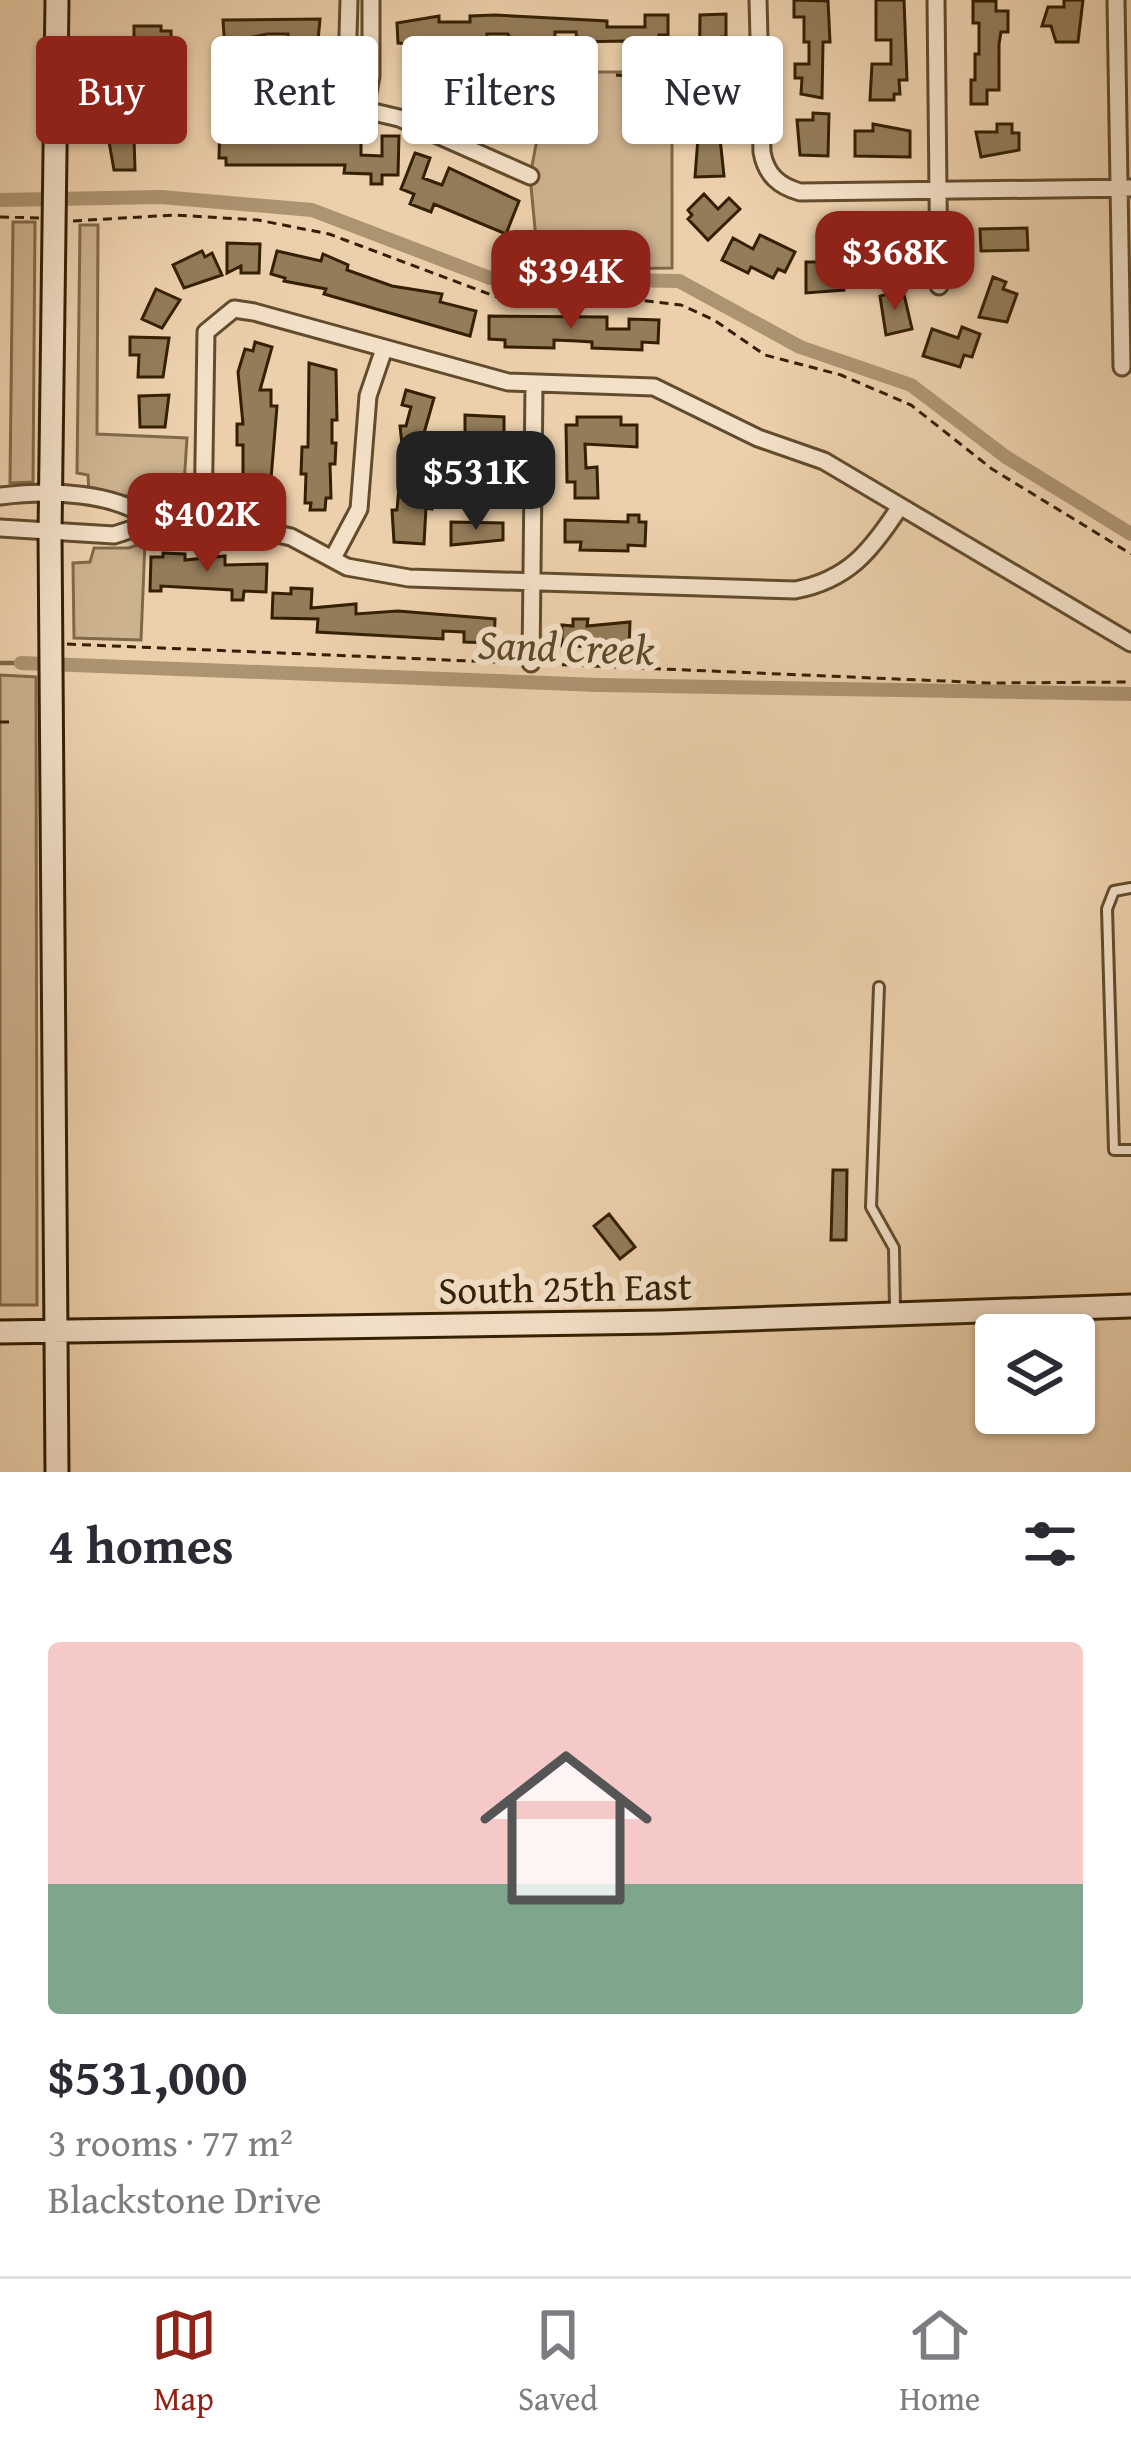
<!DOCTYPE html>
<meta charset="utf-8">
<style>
:root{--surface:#fff;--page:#f7f7f7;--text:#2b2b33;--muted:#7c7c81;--line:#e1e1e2;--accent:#8f2418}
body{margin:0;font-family:"Gentium Book Plus",serif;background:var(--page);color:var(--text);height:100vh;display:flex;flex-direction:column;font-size:45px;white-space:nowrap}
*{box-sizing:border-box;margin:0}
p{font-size:39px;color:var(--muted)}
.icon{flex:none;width:66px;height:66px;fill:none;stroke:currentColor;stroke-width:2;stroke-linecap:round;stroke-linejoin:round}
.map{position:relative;height:1472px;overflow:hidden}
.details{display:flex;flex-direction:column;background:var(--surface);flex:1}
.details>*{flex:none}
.hud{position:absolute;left:36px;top:36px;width:1059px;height:108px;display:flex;gap:24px}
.tools{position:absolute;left:975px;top:1314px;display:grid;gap:24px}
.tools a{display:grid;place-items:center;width:120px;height:120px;border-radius:12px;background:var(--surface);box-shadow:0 3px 9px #0004;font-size:60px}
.price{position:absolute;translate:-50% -102px;padding:0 27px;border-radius:24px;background:var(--accent);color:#fff;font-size:39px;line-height:78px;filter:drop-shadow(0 3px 6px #0008)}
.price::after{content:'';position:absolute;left:50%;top:72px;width:36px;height:27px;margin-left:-18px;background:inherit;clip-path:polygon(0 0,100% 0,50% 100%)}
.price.selected{background:#222;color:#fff}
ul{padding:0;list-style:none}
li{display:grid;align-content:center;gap:24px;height:636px;padding:0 48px}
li+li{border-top:3px solid var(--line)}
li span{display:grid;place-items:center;height:372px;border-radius:12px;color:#555}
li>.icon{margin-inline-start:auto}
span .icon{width:216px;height:216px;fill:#fffc;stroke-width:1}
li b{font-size:51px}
h2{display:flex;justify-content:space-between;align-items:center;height:144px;padding:0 48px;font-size:51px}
.tag{padding:0 42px;border-radius:12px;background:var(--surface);box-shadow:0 3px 9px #0004;font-size:42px;line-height:108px}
.tag.selected{background:var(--accent);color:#fff}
.tabs{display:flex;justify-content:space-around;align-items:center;height:168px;border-top:3px solid var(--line);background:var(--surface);font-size:33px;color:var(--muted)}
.tabs a{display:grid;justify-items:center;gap:6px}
.tabs .selected{color:var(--accent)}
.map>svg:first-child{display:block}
</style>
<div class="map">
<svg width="1131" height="1472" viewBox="0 0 1131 1472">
<rect width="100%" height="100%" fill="#ecd0ab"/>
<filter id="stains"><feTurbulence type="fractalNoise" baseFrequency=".00167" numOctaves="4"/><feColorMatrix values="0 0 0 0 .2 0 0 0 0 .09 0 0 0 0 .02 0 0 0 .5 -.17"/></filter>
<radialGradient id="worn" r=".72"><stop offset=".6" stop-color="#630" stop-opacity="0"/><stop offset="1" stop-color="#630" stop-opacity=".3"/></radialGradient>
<path fill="#cdb28e" stroke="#806948" stroke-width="3" d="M550,72H672V268L539,270L530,176Z
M13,222H35L33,482L10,483Z
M80,225H98L97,434L187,438L183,500C150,502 123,493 89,493L88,475L77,473Z
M145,542L141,640L74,638L73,563L90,562L94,548H129Z
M0,675L36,677L37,1305H0Z"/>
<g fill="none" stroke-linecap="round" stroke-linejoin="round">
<path stroke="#7d6644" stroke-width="4.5" d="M0,663H21"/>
<path stroke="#ad9471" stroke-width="14" d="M0,200L161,197L312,210L490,278L679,281L800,347L911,385L1006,457L1131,534
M21,663L599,685L1131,694"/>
</g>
<path fill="#947c59" stroke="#342001" stroke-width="3" d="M794,0L828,1L830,42H823L822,98L801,94L802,78H795V64H809V42H804V17H794Z
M876,0H904L907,80H899L900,94H894V100H870L872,64H891V40H876Z
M1064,0H1083L1078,42H1056L1051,26H1042L1048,7H1064Z
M973,1H996V11H1008V32H1001L999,44V90H987V104H971V80H975V54H979V23H973Z
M726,14V37H722L727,107L709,108V98H699L700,15Z
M495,15L607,21V27H645V15H668V35H659V51H625V41L577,42L576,32H555V44L513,43L508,34H487V50L398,43L397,23L439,16V22H470V16Z
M320,19L317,51L288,50V34H267L248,38L249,49L225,50L223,20Z
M134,26H161V31H171V48H165L159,58H140V64H111V43H134Z
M490,76L513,80L512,89L526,92L523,131L503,127L506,109L485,105L482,123L462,119L474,82L489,84Z
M100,113H121V138H134L135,170H114L108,136H100Z
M813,113L829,114L828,156L800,155L797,120H813Z
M220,120H237V126L276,121L301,125V131L338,129V134L361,135V155L382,156V136H399L398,175H382V184H371V174L344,173L345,165H226V158H219Z
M873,124L910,131V157L855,156V131H873Z
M997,124H1012V133H1019V150L981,157L976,132H997Z
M698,138H720L724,176L695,177Z
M415,153L430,158L423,178L442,185L449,168L519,201L506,234L434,204L431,212L410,204L414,194L401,189Z
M704,194L718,209L729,198L740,209L708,240L688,219L692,215L688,210Z
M870,227L909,229L906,259L877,260Z
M1027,228L1028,250L981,251L980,229Z
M760,235L795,252L785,272L778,269L773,278L751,267L748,273L722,260L733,238L753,249Z
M827,239H844V290L806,293V262H827Z
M227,243L260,244L259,273H241V266L227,273Z
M202,251L205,257L212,253L222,275L184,288L173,265Z
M277,251L321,261L323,254L348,265L347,270L392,286L442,294L440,302L476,311L470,336L324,294L326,289L284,281L285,278L271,274Z
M993,277L1006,282L1003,289L1017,294L1007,322L979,317Z
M156,289L180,300L162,328L142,319Z
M903,290L912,329L886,335L880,296Z
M489,316L607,317V329H629V319L659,320L658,343L642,342V350L592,348V342L577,341L554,340V348L505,347V340L489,339Z
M962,327L980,334L972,357L964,355L960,367L923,356L932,329L958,338Z
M130,337L169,338L163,377H138L139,355H130Z
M255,342L272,347L260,390H271V406H277L270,491L249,490L250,478H243V445H237V424H243L238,372L245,349L253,351Z
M309,363L336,370L337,420H332V443H336L335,464H330L331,498H326L325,510H310L311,503H305L306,474H301L302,447H308Z
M406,390L434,398L424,433H429L428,463H404L400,426H406L411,407L402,405Z
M169,395L165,427H140L139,396Z
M465,415L504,417V440L465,439Z
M577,417H621V425H637V447L585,444L586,468L597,467L598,498H575V482H567L566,425H577Z
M476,465H502L503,496H476Z
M400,477L432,483L429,499L434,500L432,509L426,508L424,544L394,542L392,510H397Z
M628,515H639V522H646L645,546L628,545V551L580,550L581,542H565V520L628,522Z
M451,522L503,523V540L451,545Z
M163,553L185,554V560L225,556V565L267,564L266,592L244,591L243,600H232V590L161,586V591H150L151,557H163Z
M291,588L312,589L311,608L356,604V614L398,611L495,619L494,643L464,642V632L443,631V639L317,632L318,619L272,618L273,593L291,594Z
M573,619H588L587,626L630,622L629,647L562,646V625L573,626Z
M833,1170H847L846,1240H831Z
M609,1214L635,1247L620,1259L594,1226Z"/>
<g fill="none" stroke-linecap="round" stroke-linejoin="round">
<g stroke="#624c2c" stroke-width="14">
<path id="lane" d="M1131,888L1114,891L1107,909L1114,1150H1131
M879,987L871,1207L894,1248L895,1309"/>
</g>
<g stroke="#624c2c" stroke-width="21">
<path id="street" d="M758,0L762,152C766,175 779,186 800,192L1131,188
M936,0L939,286
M1116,0L1122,367
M225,96L365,110L399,118L530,176
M346,106L349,0
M365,110L371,76V0
M0,496C48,490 116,491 154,522
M203,523L206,332L234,309L254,312L508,382L654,387L758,438L824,461L1131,643
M0,528L114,535L154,522L229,523L291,537L347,567L409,578L795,590C848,580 871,551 899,508
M333,558L359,509L368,396L384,349
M531,663L534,386"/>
</g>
<g stroke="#342001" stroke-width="27">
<path id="secondary" d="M57,0L50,533L57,1472
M0,1332L661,1322L1131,1306"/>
</g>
<path stroke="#342001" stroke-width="3" stroke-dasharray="9 6" stroke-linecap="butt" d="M616,75L667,79L666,115L672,124L745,122
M0,217L40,218
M73,221L174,215L258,220L329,234L497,297H612L681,305L714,320L765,355L841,375L911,405L992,469L1131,554
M67,644L519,663
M547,664L990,683L1131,682
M0,722H15"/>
<use href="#lane" stroke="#f3e0c8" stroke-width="8"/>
<use href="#street" stroke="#f3e0c8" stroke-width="15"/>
<use href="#secondary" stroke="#f3e0c8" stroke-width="21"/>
</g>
<g text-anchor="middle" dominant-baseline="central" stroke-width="12" stroke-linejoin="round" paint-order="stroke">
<g font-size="39" fill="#342001" stroke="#f3e0c8">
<text transform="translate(565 1287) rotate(-1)">South 25th East</text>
</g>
<g font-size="42" font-style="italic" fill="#5e4928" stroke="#f3e0c8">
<text transform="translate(566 646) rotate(2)">Sand Creek</text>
</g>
</g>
<rect width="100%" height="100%" filter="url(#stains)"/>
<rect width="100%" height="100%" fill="url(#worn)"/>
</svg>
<div class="tools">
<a><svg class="icon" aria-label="layers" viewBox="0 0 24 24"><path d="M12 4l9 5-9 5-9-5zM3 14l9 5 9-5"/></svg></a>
</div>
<b class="price" style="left:895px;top:313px">$368K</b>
<b class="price" style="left:571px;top:332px">$394K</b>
<b class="price selected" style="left:476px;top:533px">$531K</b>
<b class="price" style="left:207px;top:575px">$402K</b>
<div class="hud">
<a class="tag selected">Buy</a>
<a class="tag">Rent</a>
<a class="tag">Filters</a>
<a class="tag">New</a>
</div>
</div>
<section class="details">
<h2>4 homes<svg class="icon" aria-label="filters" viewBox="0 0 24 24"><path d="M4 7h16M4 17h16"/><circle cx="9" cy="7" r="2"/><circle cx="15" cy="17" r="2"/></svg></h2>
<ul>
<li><span style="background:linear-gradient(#f6c9c9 65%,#7fa58c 0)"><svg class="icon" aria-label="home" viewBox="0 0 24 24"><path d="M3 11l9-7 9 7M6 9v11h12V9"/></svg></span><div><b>$531,000</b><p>3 rooms · 77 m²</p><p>Blackstone Drive</p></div></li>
</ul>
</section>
<nav class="tabs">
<a class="selected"><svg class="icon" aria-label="map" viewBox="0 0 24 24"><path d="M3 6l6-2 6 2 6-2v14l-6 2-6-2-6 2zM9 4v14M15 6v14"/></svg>Map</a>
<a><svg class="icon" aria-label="saved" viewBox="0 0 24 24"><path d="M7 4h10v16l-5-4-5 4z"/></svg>Saved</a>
<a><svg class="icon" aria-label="home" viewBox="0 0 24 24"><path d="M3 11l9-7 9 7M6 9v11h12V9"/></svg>Home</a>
</nav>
